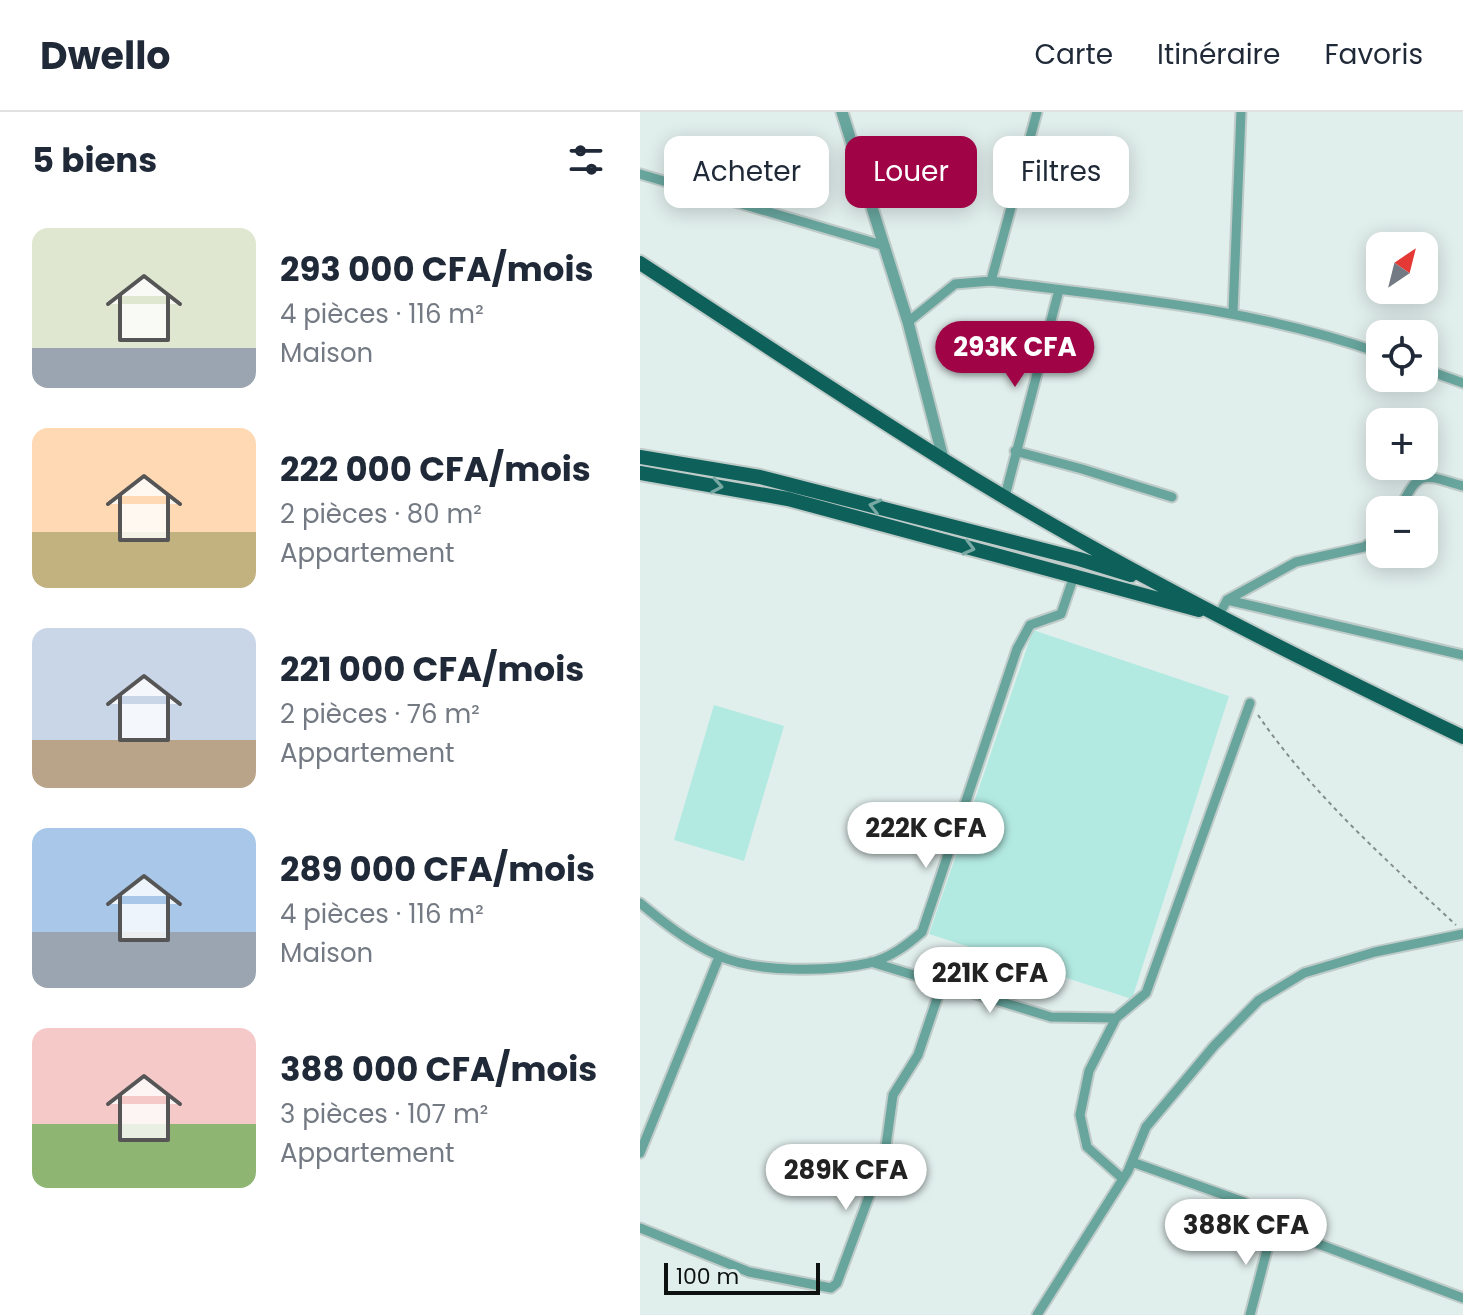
<!DOCTYPE html>
<html lang="fr">
<meta charset="utf-8">
<style>
:root{--surface:#fff;--page:#f6f6f7;--text:#1f2937;--muted:#747a83;--line:#e0e1e3;--accent:#a00447}
body{margin:0;font-family:Poppins,sans-serif;background:var(--page);color:var(--text);height:100vh;display:flex;flex-direction:column;font-size:30px;white-space:nowrap}
*{box-sizing:border-box;margin:0}
p{font-size:26px;color:var(--muted)}
.icon{flex:none;width:44px;height:44px;fill:none;stroke:currentColor;stroke-width:2;stroke-linecap:round;stroke-linejoin:round}
.map{position:relative;flex:1;overflow:hidden}
.sheet{display:flex;flex-direction:column;background:var(--surface);width:640px}
.sheet>*{flex:none}
.guide{position:absolute;left:24px;top:24px;width:678px;height:72px;display:flex;gap:16px}
.needle{width:52px;rotate:35deg}
.controls{position:absolute;left:726px;top:120px;display:grid;gap:16px}
.controls a{display:grid;place-items:center;width:72px;height:72px;border-radius:16px;background:var(--surface);box-shadow:0 4px 20px #0003;font-size:40px}
.scale{position:absolute;left:24px;bottom:20px;width:156px;box-sizing:border-box;padding-left:8px;border:4px solid #0d1211;border-top:0;font-size:22px;line-height:28px;white-space:nowrap;color:#0d1211;-webkit-text-stroke:6px #e0eeec;paint-order:stroke}
.price{position:absolute;translate:-50% -68px;padding:0 18px;border-radius:28px;background:#fff;color:#222;font-size:26px;line-height:52px;filter:drop-shadow(0 2px 4px #0008)}
.price::after{content:'';position:absolute;left:50%;top:48px;width:24px;height:18px;margin-left:-12px;background:inherit;clip-path:polygon(0 0,100% 0,50% 100%)}
.price.active{background:var(--accent);color:#fff}
ul{padding:0;list-style:none}
li{display:flex;align-items:center;gap:24px;height:200px;padding:0 32px}
li span{display:grid;place-items:center;flex:none;width:224px;height:160px;border-radius:16px;color:#555}
li>.icon{margin-inline-start:auto}
span .icon{width:96px;height:96px;fill:#fffc;stroke-width:1}
li b{font-size:34px}
h2{display:flex;justify-content:space-between;align-items:center;height:96px;padding:0 32px;font-size:34px}
.chip{padding:0 28px;border-radius:16px;background:var(--surface);box-shadow:0 4px 20px #0003;font-size:28px;line-height:72px}
.chip.active{background:var(--accent);color:#fff}
header{display:flex;align-items:center;gap:48px;box-sizing:border-box;height:112px;padding:0 40px;background:var(--surface);border-bottom:2px solid var(--line)}
header strong{font-size:38px}
nav{display:flex;gap:44px;margin-inline-start:auto;font-size:28px}
main{display:flex;flex:1;min-height:0}
.map>svg:first-child{display:block}
</style>
<header>
<strong>Dwello</strong>
<nav><a>Carte</a><a>Itinéraire</a><a>Favoris</a></nav>
</header>
<main>
<section class="sheet">
<h2>5 biens<svg class="icon" aria-label="filters" viewBox="0 0 24 24"><path d="M4 7h16M4 17h16"/><circle cx="9" cy="7" r="2"/><circle cx="15" cy="17" r="2"/></svg></h2>
<ul>
<li><span style="background:linear-gradient(#dfe7d0 75%,#9aa5b1 0)"><svg class="icon" aria-label="home" viewBox="0 0 24 24"><path d="M3 11l9-7 9 7M6 9v11h12V9"/></svg></span><div><b>293 000 CFA/mois</b><p>4 pièces · 116 m²</p><p>Maison</p></div></li>
<li><span style="background:linear-gradient(#ffd9b3 65%,#c2b280 0)"><svg class="icon" aria-label="home" viewBox="0 0 24 24"><path d="M3 11l9-7 9 7M6 9v11h12V9"/></svg></span><div><b>222 000 CFA/mois</b><p>2 pièces · 80 m²</p><p>Appartement</p></div></li>
<li><span style="background:linear-gradient(#c9d6e8 70%,#b9a48a 0)"><svg class="icon" aria-label="home" viewBox="0 0 24 24"><path d="M3 11l9-7 9 7M6 9v11h12V9"/></svg></span><div><b>221 000 CFA/mois</b><p>2 pièces · 76 m²</p><p>Appartement</p></div></li>
<li><span style="background:linear-gradient(#a9c7e8 65%,#9aa5b1 0)"><svg class="icon" aria-label="home" viewBox="0 0 24 24"><path d="M3 11l9-7 9 7M6 9v11h12V9"/></svg></span><div><b>289 000 CFA/mois</b><p>4 pièces · 116 m²</p><p>Maison</p></div></li>
<li><span style="background:linear-gradient(#f6c9c9 60%,#8fb573 0)"><svg class="icon" aria-label="home" viewBox="0 0 24 24"><path d="M3 11l9-7 9 7M6 9v11h12V9"/></svg></span><div><b>388 000 CFA/mois</b><p>3 pièces · 107 m²</p><p>Appartement</p></div></li>
</ul>
</section>
<div class="map">
<svg width="823" height="1203" viewBox="0 0 823 1203">
<rect width="100%" height="100%" fill="#e0eeec"/>
<path fill="#b2eae2" d="M393,518L589,584L492,887L289,822Z
M74,593L144,614L104,749L34,728Z"/>
<g fill="none" stroke-linecap="round" stroke-linejoin="round">
<g stroke="#becbc9" stroke-width="13">
<path id="minor" d="M0,62L245,134
M351,169L397,0
M593,201L601,0
M268,210L315,172L351,169C482,186 615,196 740,241
M784,257L823,271
M375,339L442,357L532,385
M365,384L419,178
M759,398C780,357 781,362 823,374
M587,488L656,450L724,435L740,424
M579,503L587,488L823,543
M0,791C24,811 48,830 77,843C115,861 189,860 229,851C250,846 267,833 282,820L377,537L390,513L421,502L434,464
M231,850L411,905L476,906
M0,1041L79,845
M492,1050L604,1090L633,1115L823,1186
M483,1067L447,1035L440,1003L449,959L476,906L506,881L610,591
M0,1116L109,1160L191,1176L197,1171L245,1041L253,983L278,943L302,872
M397,1203L488,1059L506,1015L574,934L619,888L664,861L735,840L823,822
M610,1203L633,1115"/>
</g>
<g stroke="#becbc9" stroke-width="15">
<path id="tertiary" d="M202,0L268,210L303,346"/>
</g>
<g stroke="#becbc9" stroke-width="18">
<path id="primary" d="M0,151C115,226 229,303 346,374C500,467 661,547 823,625
M0,345L120,365L439,447L491,463
M0,361L148,387L559,498"/>
</g>
<path stroke="#838d8b" stroke-width="2" stroke-dasharray="4 4" stroke-linecap="butt" d="M618,603C673,683 745,747 816,813"/>
<use href="#minor" stroke="#67a59d" stroke-width="9"/>
<use href="#tertiary" stroke="#67a59d" stroke-width="11"/>
<use href="#primary" stroke="#0e615a" stroke-width="14"/>
</g>
<defs><path id="oneway-chevron" d="M-2-3.5L2.5 0L-2 3.5" fill="none" stroke-width="1.6" stroke-linecap="round" stroke-linejoin="round" transform="scale(2)"/></defs>
<g stroke="#77a8a3">
<use href="#oneway-chevron" transform="translate(77 374) rotate(10)"/>
<use href="#oneway-chevron" transform="translate(235 394) rotate(-166)"/>
<use href="#oneway-chevron" transform="translate(329 436) rotate(15)"/>
</g>
</svg>
<div class="controls">
<a><svg class="needle" viewBox="-14 -14 28 28"><path d="M0-13l5 13h-10z" fill="#e53935"/><path d="M0 13l5-13h-10z" fill="#747a83"/></svg></a>
<a><svg class="icon" aria-label="locate" viewBox="0 0 24 24"><circle cx="12" cy="12" r="6"/><path d="M12 2v4M12 18v4M2 12h4M18 12h4"/></svg></a>
<a>+</a>
<a>−</a>
</div>
<div class="scale">100 m</div>
<b class="price active" style="left:375px;top:277px">293K CFA</b>
<b class="price" style="left:286px;top:758px">222K CFA</b>
<b class="price" style="left:350px;top:903px">221K CFA</b>
<b class="price" style="left:206px;top:1100px">289K CFA</b>
<b class="price" style="left:606px;top:1155px">388K CFA</b>
<div class="guide">
<a class="chip">Acheter</a>
<a class="chip active">Louer</a>
<a class="chip">Filtres</a>
</div>
</div>
</main>
